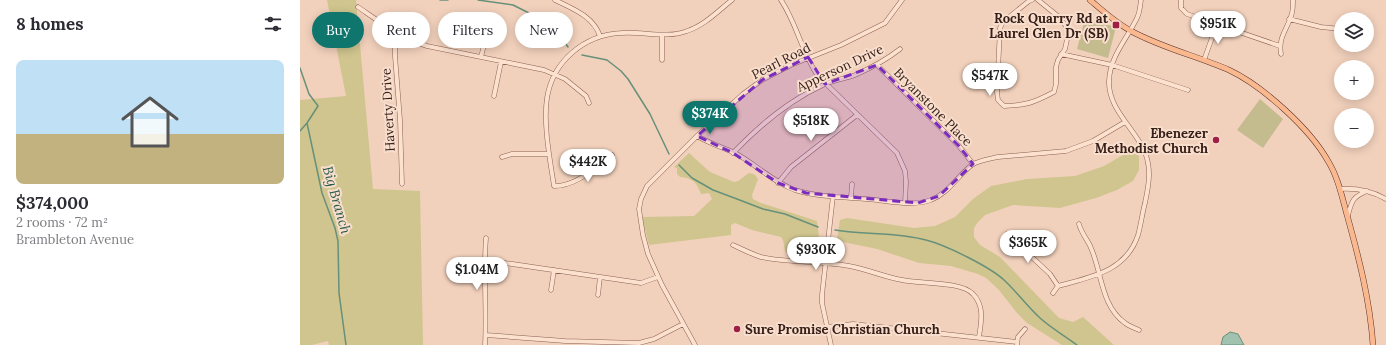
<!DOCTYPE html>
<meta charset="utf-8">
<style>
:root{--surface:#fff;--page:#f7f7f7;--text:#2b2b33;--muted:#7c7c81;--accent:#0f766e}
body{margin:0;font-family:Lora,serif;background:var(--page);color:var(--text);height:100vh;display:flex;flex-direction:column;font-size:15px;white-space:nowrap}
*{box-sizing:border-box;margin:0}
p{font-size:13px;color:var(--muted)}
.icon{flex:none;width:22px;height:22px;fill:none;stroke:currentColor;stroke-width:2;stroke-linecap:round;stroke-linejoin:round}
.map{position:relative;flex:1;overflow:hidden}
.sheet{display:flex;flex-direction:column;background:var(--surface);width:300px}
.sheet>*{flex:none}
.guide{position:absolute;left:12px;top:12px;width:380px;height:36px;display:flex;gap:8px}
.fabs{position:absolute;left:1034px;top:12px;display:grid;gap:8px}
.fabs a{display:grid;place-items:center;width:40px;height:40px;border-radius:50%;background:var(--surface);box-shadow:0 2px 10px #0003;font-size:20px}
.price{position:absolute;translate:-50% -34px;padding:0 9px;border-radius:14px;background:#fff;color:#222;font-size:13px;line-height:26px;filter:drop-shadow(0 1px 2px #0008)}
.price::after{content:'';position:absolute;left:50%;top:24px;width:12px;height:9px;margin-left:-6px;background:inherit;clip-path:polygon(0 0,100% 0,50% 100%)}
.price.on{background:var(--accent);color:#fff}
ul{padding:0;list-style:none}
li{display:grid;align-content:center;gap:8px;height:212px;padding:0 16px}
li span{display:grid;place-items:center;height:124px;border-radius:8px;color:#555}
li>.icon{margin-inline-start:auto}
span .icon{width:72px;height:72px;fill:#fffc;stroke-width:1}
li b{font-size:17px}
h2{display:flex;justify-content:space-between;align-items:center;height:48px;padding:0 16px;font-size:17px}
.pill{padding:0 14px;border-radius:18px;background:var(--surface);box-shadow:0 2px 10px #0003;font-size:14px;line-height:36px}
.pill.on{background:var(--accent);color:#fff}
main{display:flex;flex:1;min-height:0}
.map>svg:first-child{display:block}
</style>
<main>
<section class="sheet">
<h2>8 homes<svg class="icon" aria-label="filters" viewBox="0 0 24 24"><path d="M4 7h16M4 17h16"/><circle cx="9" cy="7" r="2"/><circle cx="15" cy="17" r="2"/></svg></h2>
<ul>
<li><span style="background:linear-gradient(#bfe0f5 60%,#c2b280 0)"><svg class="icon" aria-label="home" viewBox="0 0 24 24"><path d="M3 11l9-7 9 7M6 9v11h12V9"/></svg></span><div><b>$374,000</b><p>2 rooms · 72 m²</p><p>Brambleton Avenue</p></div></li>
</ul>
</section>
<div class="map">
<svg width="1086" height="345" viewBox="0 0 1086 345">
<rect width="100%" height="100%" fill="#f2d1bc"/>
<path fill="#d0c58f" d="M27,0H56L73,189L120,191L123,345H29L28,341L12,345H0V100L46,96Z
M835,148L839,157V170L833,181L817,190L796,198L760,208L713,205L685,215L678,222L674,228V237L680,245L700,257L759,318L773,322L783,317L814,345H762L727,323L717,313L699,290L686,278L678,274L651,266L619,263L577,249L543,242L537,239L540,220L547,218L614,228L635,226L655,217L673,199L691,186L727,179L775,176L804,166Z
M389,153L410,172L434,182L438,181L449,173C453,173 456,175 458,179L452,195L453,199L461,203L517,221L519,237L503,238L496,252H486C483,247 485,242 481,237L452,230L435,223L431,225V235L349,245L342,217L394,216L412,199L409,193L401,194C397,183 393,178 380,177L377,174V168L374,167Z"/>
<path fill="#c4bb8f" d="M785,19L816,27L808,58L777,49Z
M960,99L983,119L963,148L937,130Z"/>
<path fill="#a0c2ae" stroke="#67907a" d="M930,332L938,334L944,345H921L923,337Z"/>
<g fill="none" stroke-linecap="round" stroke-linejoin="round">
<path stroke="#67907a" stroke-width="1.5" d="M140,0H148
M178,0L213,5L229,13L254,28L268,47
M282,55L307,60L321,71L328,79L350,114L369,154
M0,68L9,94L18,106L7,123L0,131
M7,123L22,193L35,228L38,241L39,293L46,345
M379,165L392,178L413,190L437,199L463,209L485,214L518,227
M535,230C565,235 597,232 626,240C646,245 690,267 704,280C717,292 727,306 740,318C751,328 765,336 777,345"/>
<g stroke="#8b6154" stroke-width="5">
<path id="minor" d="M255,0C273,9 293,16 300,36
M481,0C497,24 502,53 518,76L597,153L605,171L606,182L605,203
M732,0L729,1L703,22L700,28L697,92L698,100L704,106C727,105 733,103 754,92L756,84V67L758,60L765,49L769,30L759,17L738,0
M881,0V8L887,14L980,46
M58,7C80,22 101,38 127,46L244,70L265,79L286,96L289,103
M989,19L1021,27L1041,29
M102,36L95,48V56L100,120L102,184
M761,54L812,65L888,90
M981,54C978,36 988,29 992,13C993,9 993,4 993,0
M181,57L185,41
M362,60V35
M904,60L917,24
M577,65L659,146L673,164
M194,96L201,62
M397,136C409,143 421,147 433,152C455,163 472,182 495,190C521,198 550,197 577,200C594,202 614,206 631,200C649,193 657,176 672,165C679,160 690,159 698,157L766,151L793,141L825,122
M433,153C460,125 488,101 523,85C533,80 545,79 555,75C571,68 586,60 600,49
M312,155C294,168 277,186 254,186C250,160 243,124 247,98C253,61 284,35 321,33C343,31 366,39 387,31C405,25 418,11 432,0
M202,157L212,154H249
M478,183L491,167L557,115
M1040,189C1056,188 1072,191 1086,199
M551,197L552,184
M1048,215C1052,200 1053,197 1067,191
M779,224C781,233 788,240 791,248C802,273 801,306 825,323C829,326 834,328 839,330
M707,234L750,274L758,286
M433,245C442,249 451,254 461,257C490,263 520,261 549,266C567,269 584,277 602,280C620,284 661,281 673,294C685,306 681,323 679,337
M185,260L341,283L358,277
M251,290L254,270
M753,293L758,286C790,277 826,272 838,235C841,225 842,214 845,203C849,184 852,168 844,150C833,127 808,108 809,81C810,56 827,39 837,18C840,12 840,6 841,0
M298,295L300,277
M527,327L553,324L717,342
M186,335L265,341L339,343L354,339L383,324
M185,345C187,309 183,274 186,238
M395,345L362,285L348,254L343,235L339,209L341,199L347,186L398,135L443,94L462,80L491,65L541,45L585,23L602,0
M531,345L522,303V295L533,196
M717,345L718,337L725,329"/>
</g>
<g stroke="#583129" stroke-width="6">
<path id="major" d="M790,0C803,11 816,23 831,31C862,48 897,56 929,70C963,86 1010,129 1028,161C1038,177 1042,197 1047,215C1059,258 1070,301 1073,345"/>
</g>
<use href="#minor" stroke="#fce1cf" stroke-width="4"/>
<use href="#major" stroke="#fab88f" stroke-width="5"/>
</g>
<path fill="#7b2cbf" fill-opacity="0.2" stroke="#7b2cbf" stroke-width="3" stroke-dasharray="8 5" stroke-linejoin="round" d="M508,57L525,84L577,65L659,146L673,164L639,196L618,203L506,193L478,183L433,153L397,136L462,80Z"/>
<g fill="#9f1e46" stroke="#f8decc" stroke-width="1.5">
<rect x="812" y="21" width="8" height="8" rx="2"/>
<circle cx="916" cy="140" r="4"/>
<circle cx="437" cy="329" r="4"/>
</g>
<g text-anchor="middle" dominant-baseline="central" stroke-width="4" stroke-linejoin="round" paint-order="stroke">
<g font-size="13" font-weight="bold" fill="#38201a" stroke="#f8decc" text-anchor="end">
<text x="808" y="18">Rock Quarry Rd at<tspan x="808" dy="15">Laurel Glen Dr (SB)</tspan></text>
<text x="908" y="133">Ebenezer<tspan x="908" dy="15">Methodist Church</tspan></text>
<text x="445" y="329" text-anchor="start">Sure Promise Christian Church</text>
</g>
<g font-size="13" fill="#38201a" stroke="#f8decc">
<text transform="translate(481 61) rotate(-27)">Pearl Road</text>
<text transform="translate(540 68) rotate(-25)">Apperson Drive</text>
<text transform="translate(633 107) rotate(45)">Bryanstone Place</text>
<text transform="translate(88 110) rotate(-93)">Haverty Drive</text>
</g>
<g font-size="14" font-style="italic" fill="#285a48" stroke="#f8decc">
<text transform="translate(37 200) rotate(74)">Big Branch</text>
</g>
</g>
</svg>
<div class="fabs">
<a><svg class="icon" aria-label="layers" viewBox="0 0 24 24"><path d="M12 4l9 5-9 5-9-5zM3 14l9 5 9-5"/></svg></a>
<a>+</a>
<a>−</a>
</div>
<b class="price" style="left:918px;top:45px">$951K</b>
<b class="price" style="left:690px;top:97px">$547K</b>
<b class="price on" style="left:410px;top:135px">$374K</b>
<b class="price" style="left:511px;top:142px">$518K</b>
<b class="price" style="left:288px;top:183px">$442K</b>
<b class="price" style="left:728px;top:264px">$365K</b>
<b class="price" style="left:516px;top:271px">$930K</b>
<b class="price" style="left:177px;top:291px">$1.04M</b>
<div class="guide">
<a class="pill on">Buy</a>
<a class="pill">Rent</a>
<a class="pill">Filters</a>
<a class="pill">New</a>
</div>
</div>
</main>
